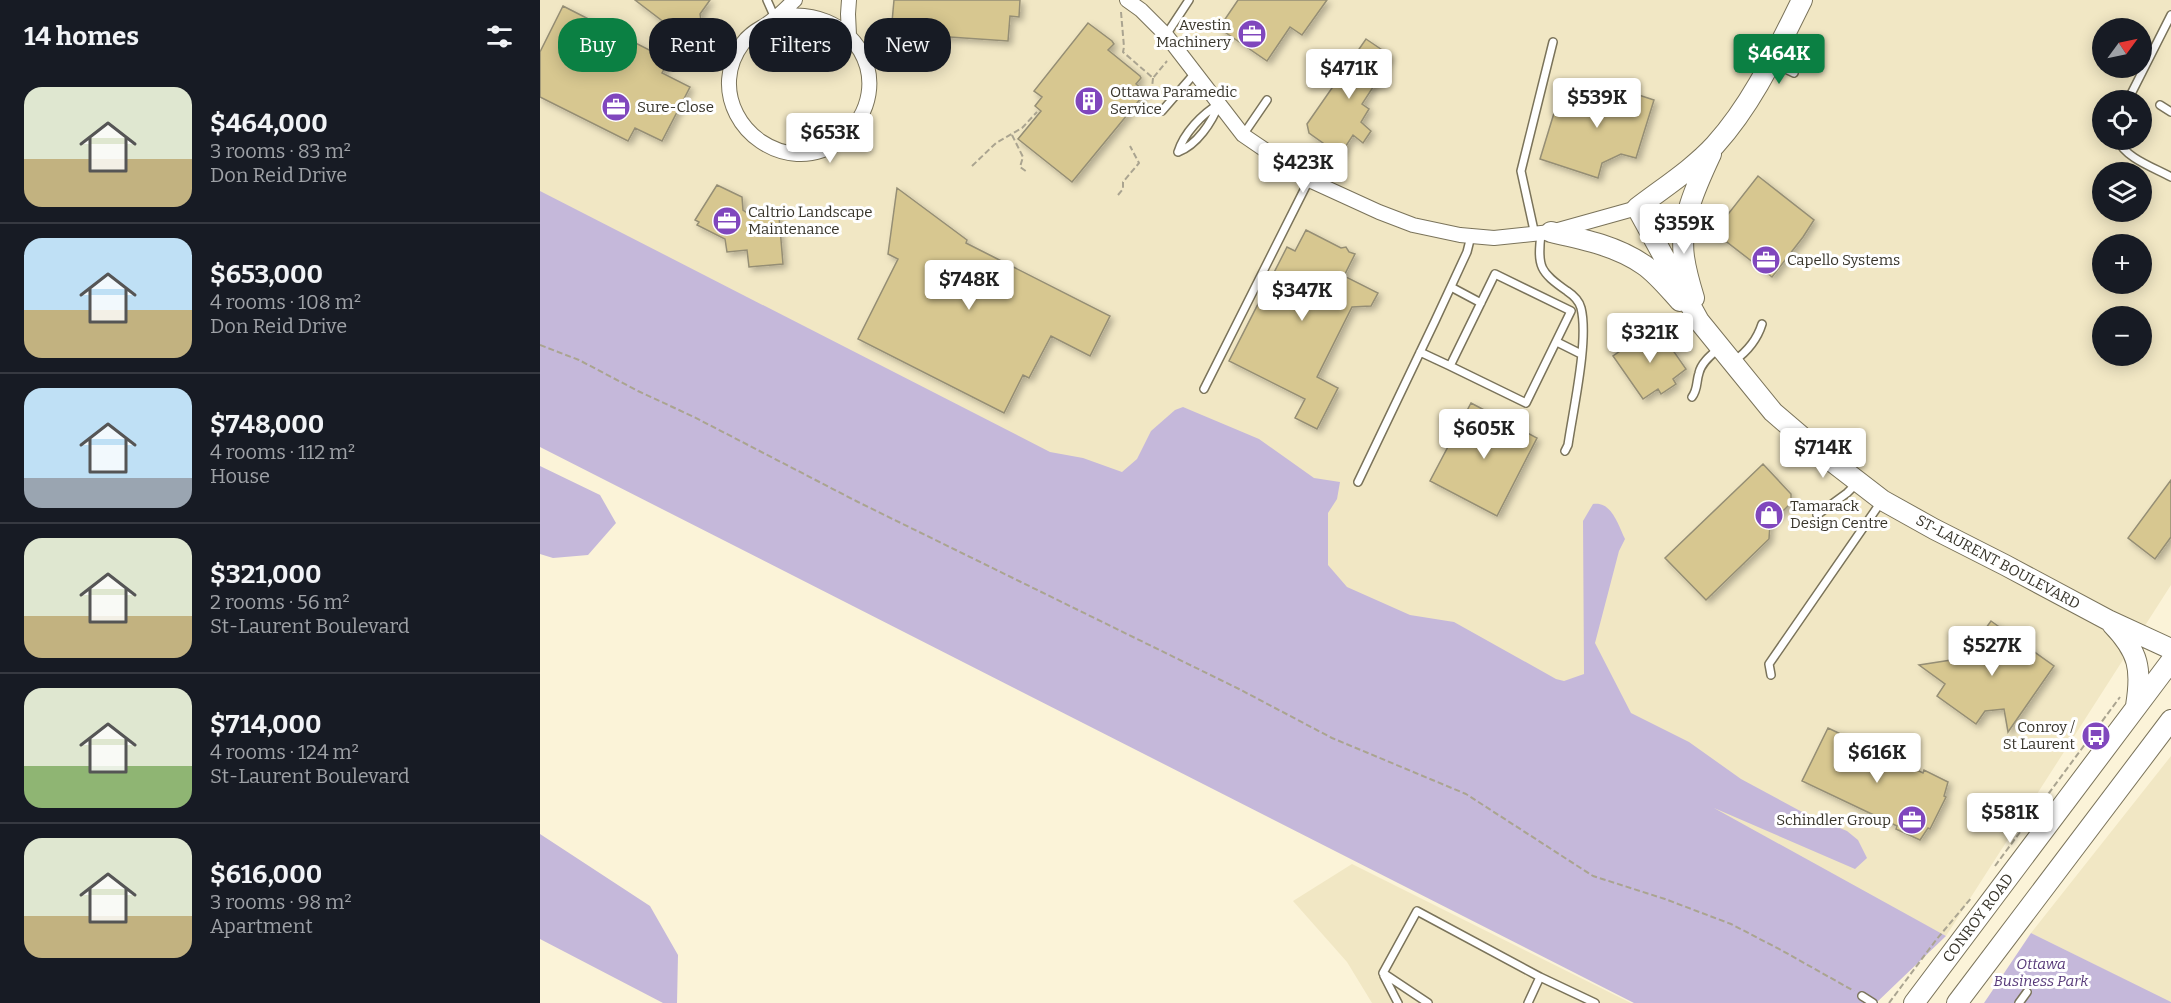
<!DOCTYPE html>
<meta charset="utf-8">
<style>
:root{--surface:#171b24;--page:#242831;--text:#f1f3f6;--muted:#9ea1a6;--line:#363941;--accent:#0b8043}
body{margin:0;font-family:Bitter,serif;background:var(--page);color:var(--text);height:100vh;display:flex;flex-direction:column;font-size:22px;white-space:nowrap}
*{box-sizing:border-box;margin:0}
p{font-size:20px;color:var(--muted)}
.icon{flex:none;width:33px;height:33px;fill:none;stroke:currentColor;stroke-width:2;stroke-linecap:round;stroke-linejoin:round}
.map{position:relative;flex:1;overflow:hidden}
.sheet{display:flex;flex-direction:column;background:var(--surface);width:540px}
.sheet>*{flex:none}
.hud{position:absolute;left:18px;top:18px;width:570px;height:54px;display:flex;gap:12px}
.needle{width:39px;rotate:57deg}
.tools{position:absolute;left:1552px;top:18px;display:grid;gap:12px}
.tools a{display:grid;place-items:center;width:60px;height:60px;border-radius:50%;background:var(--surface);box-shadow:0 3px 15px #0003;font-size:30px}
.price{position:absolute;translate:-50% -51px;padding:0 14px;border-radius:6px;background:#fff;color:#222;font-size:20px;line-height:39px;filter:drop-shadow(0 2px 3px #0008)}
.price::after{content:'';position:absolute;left:50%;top:36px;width:18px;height:14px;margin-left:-9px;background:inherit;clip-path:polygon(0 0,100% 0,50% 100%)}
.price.on{background:var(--accent);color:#fff}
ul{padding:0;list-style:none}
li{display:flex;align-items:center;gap:18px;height:150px;padding:0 24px}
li+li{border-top:2px solid var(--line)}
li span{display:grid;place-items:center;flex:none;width:168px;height:120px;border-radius:18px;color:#555}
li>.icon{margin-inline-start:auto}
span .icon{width:72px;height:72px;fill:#fffc;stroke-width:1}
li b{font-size:26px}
h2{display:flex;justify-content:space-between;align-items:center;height:72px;padding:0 24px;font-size:26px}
.tag{padding:0 21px;border-radius:24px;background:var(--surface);box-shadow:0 3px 15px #0003;font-size:21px;line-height:54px}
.tag.on{background:var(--accent);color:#fff}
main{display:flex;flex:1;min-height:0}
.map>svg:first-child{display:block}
</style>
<main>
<section class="sheet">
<h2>14 homes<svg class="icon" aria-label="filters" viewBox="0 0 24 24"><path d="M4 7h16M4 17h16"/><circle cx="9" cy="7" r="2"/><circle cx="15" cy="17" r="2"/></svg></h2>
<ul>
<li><span style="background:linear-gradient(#dfe7d0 60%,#c2b280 0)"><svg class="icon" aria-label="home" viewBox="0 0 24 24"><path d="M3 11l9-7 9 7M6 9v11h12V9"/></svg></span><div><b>$464,000</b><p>3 rooms · 83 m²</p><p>Don Reid Drive</p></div></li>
<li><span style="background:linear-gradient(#bfe0f5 60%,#c2b280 0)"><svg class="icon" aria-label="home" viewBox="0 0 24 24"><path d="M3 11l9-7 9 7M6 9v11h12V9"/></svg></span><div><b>$653,000</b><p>4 rooms · 108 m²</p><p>Don Reid Drive</p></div></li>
<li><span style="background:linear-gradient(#bfe0f5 75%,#9aa5b1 0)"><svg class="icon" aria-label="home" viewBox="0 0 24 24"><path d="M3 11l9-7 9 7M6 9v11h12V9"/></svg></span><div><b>$748,000</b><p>4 rooms · 112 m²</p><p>House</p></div></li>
<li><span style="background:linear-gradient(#dfe7d0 65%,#c2b280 0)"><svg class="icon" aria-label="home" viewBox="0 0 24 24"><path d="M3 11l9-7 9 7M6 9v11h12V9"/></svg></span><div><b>$321,000</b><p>2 rooms · 56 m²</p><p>St-Laurent Boulevard</p></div></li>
<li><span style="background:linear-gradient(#dfe7d0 65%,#8fb573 0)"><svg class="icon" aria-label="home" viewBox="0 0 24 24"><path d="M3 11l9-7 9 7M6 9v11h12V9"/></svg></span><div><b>$714,000</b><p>4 rooms · 124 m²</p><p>St-Laurent Boulevard</p></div></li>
<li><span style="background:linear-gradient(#dfe7d0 65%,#c2b280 0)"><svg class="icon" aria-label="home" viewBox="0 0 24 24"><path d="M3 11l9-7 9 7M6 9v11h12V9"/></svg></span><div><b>$616,000</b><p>3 rooms · 98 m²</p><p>Apartment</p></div></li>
</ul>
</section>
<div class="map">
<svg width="1631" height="1003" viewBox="0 0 1631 1003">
<defs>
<filter id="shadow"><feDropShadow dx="3.5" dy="3.5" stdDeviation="3" flood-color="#0004"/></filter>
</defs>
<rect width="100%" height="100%" fill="#fbf3d8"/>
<path fill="#f1e7c4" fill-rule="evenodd" d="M0,0H1631V585L1406,936L138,267L0,197ZM1563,28H1602V68H1563ZM1563,100H1602V140H1563ZM1563,172H1602V212H1563ZM1563,244H1602V284H1563ZM1563,316H1602V356H1563Z
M1631,756V1003L1491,933Z
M812,864L1091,1003H832L807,962L753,901Z"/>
<path fill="#c5b8da" d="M0,191L510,452L543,458L582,472L597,459L611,431L635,410L643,407L719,439L774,478L800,482L797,499L788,513V565L807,587L870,615L914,622L1016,679L1024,681L1044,674L1043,521L1053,504C1072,501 1078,525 1085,539L1079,551L1055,643L1091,713L1149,742L1201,779L1264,813L1307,831L1318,840L1327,858L1315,869L1174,808L1406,936L1336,1003H1094L0,447Z
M0,466L60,495L76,523L48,555L13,558L0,554Z
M0,834L110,906L138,955L137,1003H123L0,939Z
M1491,933L1631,1002V1003H1444Z"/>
<path fill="#d7c790" stroke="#958e74" stroke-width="1.5" filter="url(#shadow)" d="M95,0H170L160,14L161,21L129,26Z
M354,0H480L479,17L470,16L468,41L351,33Z
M698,0H787L762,35L750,27L727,61L679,28Z
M23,6L129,60L122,73L150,87L122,141L95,128L88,141L0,97V52Z
M548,23L572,41L574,44L568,50L600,76L601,78L596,84L606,92L532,182L478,139L501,111L495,106L502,97L494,91Z
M826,39L851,56L837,77L839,78L822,104L829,109L821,122L831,131L823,143L813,135L800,155L769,133L767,124Z
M1056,81L1114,100L1096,158L1081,154L1062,163L1058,178L1000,159L1018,100L1036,105L1050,98Z
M1218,176L1274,220L1263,237L1232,277L1174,232Z
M177,185L202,197L203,210L214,218L239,216L243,264L209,267L207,250L187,252L185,239L157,225L159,222L155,220Z
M357,188L427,240L426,243L570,316L550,356L511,336L489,378L483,375L464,413L318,339L358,259L348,254Z
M766,230L801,248L806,247L809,252L815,254L804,276L838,293L831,306L812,307L777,377L798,388L777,429L755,418L765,399L689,361L747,247L755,251Z
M1116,326L1146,369L1133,379L1136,384L1121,394L1118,389L1103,399L1073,356Z
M931,403L997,438L957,516L890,481Z
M1223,464L1251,494V503L1230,524L1229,539L1166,600L1125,558Z
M1631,480V537L1615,559L1588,538Z
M1451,621L1514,666L1468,732L1464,709L1445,711L1436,724L1397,696L1405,684L1379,665L1424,658Z
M1288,728L1383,773L1384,770L1408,782L1404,796L1406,797L1390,829L1388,828L1380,840L1356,829L1357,826L1262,781Z"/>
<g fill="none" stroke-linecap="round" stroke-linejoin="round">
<g stroke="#7a735a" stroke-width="10">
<path id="lane" d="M227,0L235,18
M626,35L649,0
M1231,62L1254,73
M1588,100L1631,15
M1620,105L1631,112
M622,111L655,73
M703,135L727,100
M1578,140C1585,158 1615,168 1631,177
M638,152C657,145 672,122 679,104
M638,152C644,133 662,114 679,104
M1001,234C997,267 1000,272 1027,291C1033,295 1039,300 1041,308C1049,340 1033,410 1028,445L1025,451
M995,235L981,171L1013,42
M955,274L1031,311L986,403L910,366Z
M911,287L941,303
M1017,342L1041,354
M880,352L910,366
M1194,361C1208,351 1217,340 1222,324
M664,389L769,180
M1152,397C1158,389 1156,382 1159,373C1161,363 1171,355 1178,349
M818,482L895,321L927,252L931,236
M1277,515L1307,493L1316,484
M1231,675L1229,664L1341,502
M843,973L877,911L1000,977L988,1003
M843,973L888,1003
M844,976L858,1003
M1000,977L1055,1003
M1322,996L1333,1003
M1479,1003L1487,992"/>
</g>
<g stroke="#7a735a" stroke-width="16">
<path id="street" d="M309,0L308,14L309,35
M587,0L601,10L626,35L703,135L769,180L839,212L873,225L920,235L954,238L1011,232L1097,208
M235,18C312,0 363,84 303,138C291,149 274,155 257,154C203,150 168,89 203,43C212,30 224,28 235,18C242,13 248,6 255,0"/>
</g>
<g stroke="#7a735a" stroke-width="22">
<path id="secondary" d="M1262,0C1237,50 1213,103 1175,145C1153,169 1123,188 1097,208L1159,321L1233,412L1281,453L1342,500L1394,529L1465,565L1568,620L1631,649
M1011,232C1043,239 1077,246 1104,265C1117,274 1129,289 1140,301
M1154,298C1150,285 1146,271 1144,257C1139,222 1157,184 1171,154
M1572,624C1599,652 1602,669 1596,706
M1374,1003L1631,661
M1417,1003L1631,720"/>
</g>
<path stroke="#aaa490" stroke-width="2" stroke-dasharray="6 3" stroke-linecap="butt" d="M581,12L584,47L583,52L613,78L627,61
M613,78L612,88L621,98
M472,135L483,157L480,167L487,172
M432,166L456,143L482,128L497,112
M578,195L583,189V182L599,163L590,146
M0,345L39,360L98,391L154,417L318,502L699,689L792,738L926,794L1053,876L1125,899L1191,924L1241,950L1314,991
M1455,866L1580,697
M1349,1003L1396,940L1432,897"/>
<use href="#lane" stroke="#fff" stroke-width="7"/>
<use href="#street" stroke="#fff" stroke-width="14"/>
<use href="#secondary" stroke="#fff" stroke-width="20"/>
</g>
<defs>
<g id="office-disc" transform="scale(1.5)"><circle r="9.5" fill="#8047bd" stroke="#fff"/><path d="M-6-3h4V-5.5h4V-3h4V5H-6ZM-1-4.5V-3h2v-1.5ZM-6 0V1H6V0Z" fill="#fff"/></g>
<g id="building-disc" transform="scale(1.5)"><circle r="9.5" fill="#8047bd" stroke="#fff"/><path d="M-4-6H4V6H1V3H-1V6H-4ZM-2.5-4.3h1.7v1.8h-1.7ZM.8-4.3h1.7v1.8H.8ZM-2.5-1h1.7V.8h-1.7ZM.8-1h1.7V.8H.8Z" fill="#fff"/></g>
<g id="shop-disc" transform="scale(1.5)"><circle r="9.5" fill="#8047bd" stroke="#fff"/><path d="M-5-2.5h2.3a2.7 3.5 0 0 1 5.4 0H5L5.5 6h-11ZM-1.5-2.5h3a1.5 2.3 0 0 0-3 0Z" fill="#fff"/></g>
<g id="bus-disc" transform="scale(1.5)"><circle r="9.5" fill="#8047bd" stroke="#fff"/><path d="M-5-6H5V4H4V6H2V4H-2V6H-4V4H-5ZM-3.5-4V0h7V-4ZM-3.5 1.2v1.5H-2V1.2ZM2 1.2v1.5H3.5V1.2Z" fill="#fff"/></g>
</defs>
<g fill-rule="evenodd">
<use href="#office-disc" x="712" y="34"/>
<use href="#building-disc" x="549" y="101"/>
<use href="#office-disc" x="76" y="107"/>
<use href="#office-disc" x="187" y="221"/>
<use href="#office-disc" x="1226" y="260"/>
<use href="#shop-disc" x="1229" y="515"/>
<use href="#bus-disc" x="1556" y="736"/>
<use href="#office-disc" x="1372" y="820"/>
</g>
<g text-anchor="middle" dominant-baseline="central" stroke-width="6" stroke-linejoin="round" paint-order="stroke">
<g font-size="15" fill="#38352b" stroke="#fff" text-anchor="start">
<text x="691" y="25" text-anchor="end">Avestin<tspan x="691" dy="17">Machinery</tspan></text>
<text x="570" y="92">Ottawa Paramedic<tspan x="570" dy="17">Service</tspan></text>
<text x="97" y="107">Sure-Close</text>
<text x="208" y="212">Caltrio Landscape<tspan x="208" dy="17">Maintenance</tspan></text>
<text x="1247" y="260">Capello Systems</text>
<text x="1250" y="506">Tamarack<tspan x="1250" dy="17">Design Centre</tspan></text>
<text x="1535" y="727" text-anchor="end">Conroy /<tspan x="1535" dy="17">St Laurent</tspan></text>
<text x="1351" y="820" text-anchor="end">Schindler Group</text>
</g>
<g font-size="15" fill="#38352b" stroke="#fff">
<text transform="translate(1458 562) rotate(28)">ST-LAURENT BOULEVARD</text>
<text transform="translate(1438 918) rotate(-53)">CONROY ROAD</text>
</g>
<g font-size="15" font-style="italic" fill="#573a79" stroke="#fff">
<text x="1501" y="964">Ottawa<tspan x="1501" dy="17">Business Park</tspan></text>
</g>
</g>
</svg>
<div class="tools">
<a><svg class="needle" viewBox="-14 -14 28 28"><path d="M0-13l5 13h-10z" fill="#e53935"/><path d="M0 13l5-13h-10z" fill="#9ea1a6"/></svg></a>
<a><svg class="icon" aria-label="locate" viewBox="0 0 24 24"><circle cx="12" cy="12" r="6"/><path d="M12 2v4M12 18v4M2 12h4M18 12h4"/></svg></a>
<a><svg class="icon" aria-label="layers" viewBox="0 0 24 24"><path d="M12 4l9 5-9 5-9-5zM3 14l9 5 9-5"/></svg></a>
<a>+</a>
<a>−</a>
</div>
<b class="price on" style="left:1239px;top:85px">$464K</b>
<b class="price" style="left:809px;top:100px">$471K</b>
<b class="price" style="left:1057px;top:129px">$539K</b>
<b class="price" style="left:290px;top:164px">$653K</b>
<b class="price" style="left:763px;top:194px">$423K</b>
<b class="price" style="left:1144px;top:255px">$359K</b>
<b class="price" style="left:429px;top:311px">$748K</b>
<b class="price" style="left:762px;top:322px">$347K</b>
<b class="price" style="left:1110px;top:364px">$321K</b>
<b class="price" style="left:944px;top:460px">$605K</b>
<b class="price" style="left:1283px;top:479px">$714K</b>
<b class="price" style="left:1452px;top:677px">$527K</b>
<b class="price" style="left:1337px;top:784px">$616K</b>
<b class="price" style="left:1470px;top:844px">$581K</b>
<div class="hud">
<a class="tag on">Buy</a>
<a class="tag">Rent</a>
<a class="tag">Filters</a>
<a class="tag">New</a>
</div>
</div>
</main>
